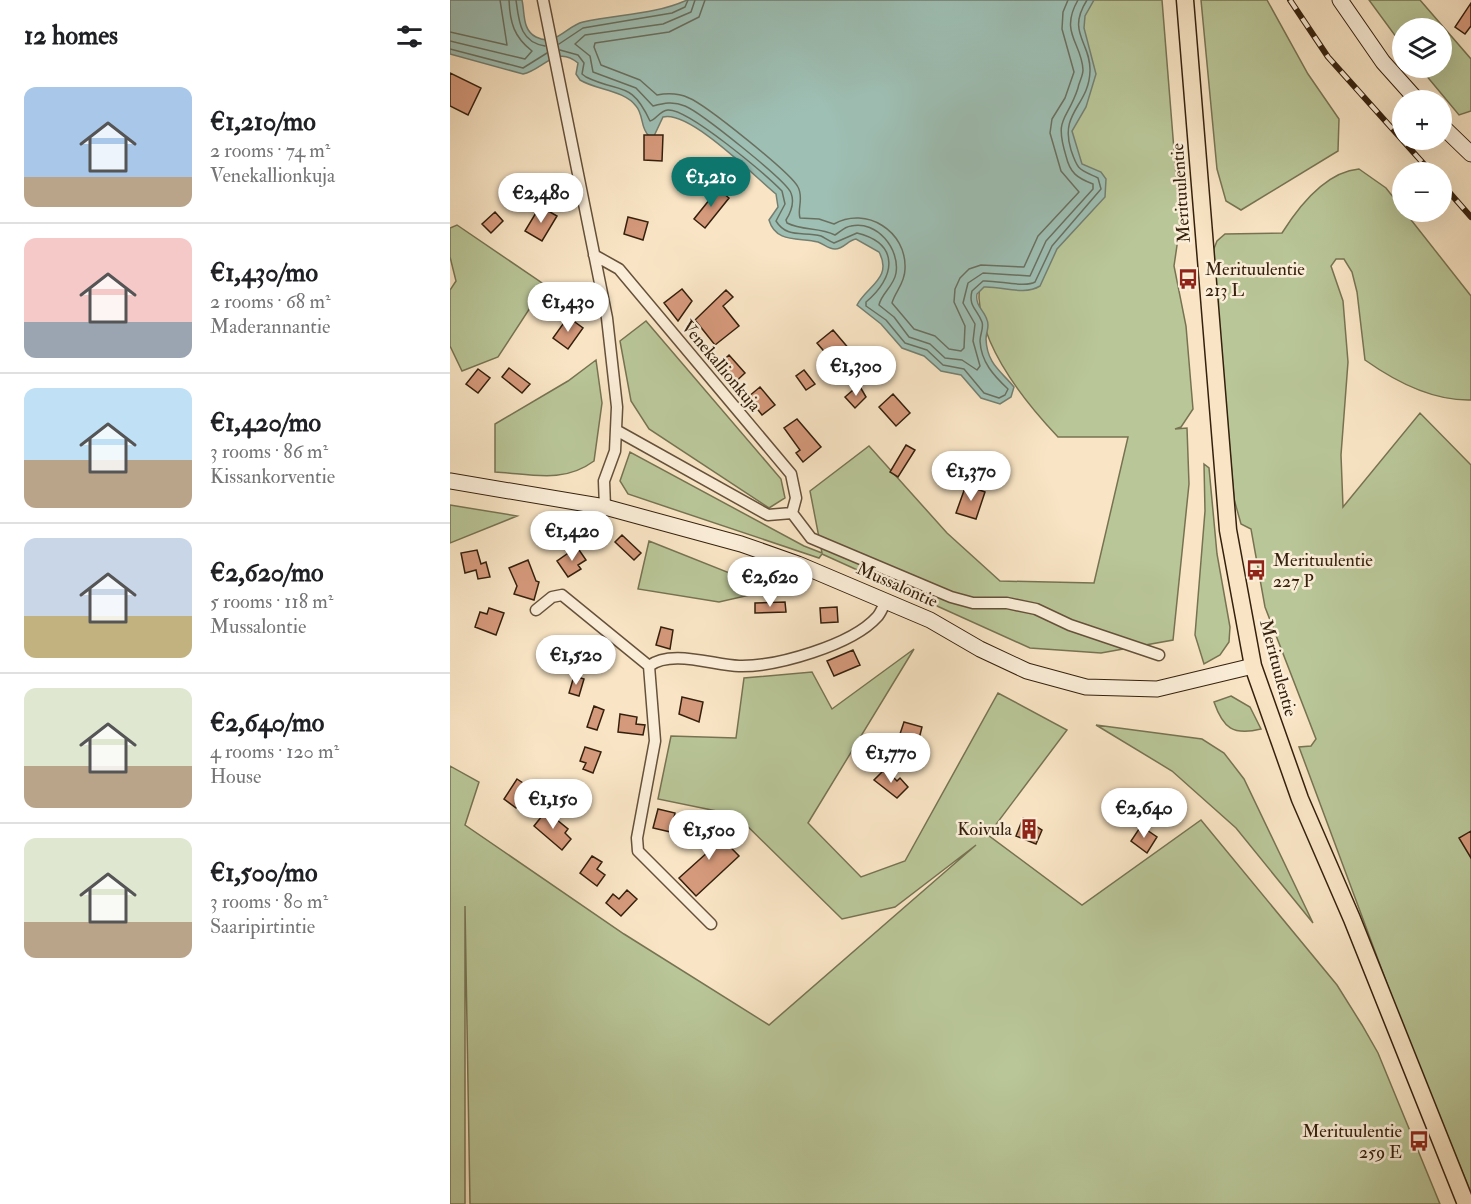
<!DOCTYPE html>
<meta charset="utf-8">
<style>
:root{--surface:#fff;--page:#f2f2f2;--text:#202124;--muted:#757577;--line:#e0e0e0;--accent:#0f766e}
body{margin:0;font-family:"IM FELL Double Pica",serif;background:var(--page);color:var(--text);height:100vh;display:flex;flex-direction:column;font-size:22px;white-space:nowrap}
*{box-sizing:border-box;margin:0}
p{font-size:20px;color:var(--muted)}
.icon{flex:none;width:33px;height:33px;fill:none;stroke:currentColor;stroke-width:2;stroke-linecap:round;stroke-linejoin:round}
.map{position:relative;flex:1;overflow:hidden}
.panel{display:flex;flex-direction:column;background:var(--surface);width:450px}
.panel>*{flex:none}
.buttons{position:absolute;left:942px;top:18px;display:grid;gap:12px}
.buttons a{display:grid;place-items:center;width:60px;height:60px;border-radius:50%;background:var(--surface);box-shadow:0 6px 24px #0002;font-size:30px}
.price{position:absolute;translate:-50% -51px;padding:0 14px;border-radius:21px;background:#fff;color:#222;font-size:20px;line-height:39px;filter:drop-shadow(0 2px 3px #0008)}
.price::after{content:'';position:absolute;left:50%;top:36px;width:18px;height:14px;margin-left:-9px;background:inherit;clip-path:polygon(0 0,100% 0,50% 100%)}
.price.selected{background:var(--accent);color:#fff}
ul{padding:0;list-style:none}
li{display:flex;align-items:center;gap:18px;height:150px;padding:0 24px}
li+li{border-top:2px solid var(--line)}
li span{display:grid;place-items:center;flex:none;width:168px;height:120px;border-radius:12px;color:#555}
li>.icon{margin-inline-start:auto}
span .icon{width:72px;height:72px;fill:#fffc;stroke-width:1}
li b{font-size:26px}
h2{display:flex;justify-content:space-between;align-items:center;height:72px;padding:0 24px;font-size:26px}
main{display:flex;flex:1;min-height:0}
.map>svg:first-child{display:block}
</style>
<main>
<section class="panel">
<h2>12 homes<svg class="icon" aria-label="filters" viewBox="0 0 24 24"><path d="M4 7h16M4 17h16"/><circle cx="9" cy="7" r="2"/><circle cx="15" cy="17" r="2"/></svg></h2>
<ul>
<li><span style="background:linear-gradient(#a9c7e8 75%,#b9a48a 0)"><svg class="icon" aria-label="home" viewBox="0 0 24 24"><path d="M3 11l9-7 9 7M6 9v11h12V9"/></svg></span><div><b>€1,210/mo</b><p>2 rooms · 74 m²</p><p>Venekallionkuja</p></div></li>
<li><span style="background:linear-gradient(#f6c9c9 70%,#9aa5b1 0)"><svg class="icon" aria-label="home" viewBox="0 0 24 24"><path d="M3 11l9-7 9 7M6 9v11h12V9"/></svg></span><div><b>€1,430/mo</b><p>2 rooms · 68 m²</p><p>Maderannantie</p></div></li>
<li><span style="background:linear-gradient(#bfe0f5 60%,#b9a48a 0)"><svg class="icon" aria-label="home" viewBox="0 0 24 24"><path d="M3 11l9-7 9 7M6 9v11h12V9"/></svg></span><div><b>€1,420/mo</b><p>3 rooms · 86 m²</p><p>Kissankorventie</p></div></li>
<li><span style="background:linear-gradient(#c9d6e8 65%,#c2b280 0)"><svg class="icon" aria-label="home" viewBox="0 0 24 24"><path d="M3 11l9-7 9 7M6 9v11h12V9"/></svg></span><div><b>€2,620/mo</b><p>5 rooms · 118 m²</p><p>Mussalontie</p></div></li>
<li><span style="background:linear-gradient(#dfe7d0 65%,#b9a48a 0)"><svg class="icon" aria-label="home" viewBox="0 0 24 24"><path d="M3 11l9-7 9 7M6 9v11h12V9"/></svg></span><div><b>€2,640/mo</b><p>4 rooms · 120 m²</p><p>House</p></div></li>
<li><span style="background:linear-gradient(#dfe7d0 70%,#b9a48a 0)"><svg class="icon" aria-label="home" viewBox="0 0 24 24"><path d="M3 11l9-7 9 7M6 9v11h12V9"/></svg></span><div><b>€1,500/mo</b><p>3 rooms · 80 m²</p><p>Saaripirtintie</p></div></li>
</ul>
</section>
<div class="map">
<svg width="1021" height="1204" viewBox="0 0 1021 1204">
<rect width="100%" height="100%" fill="#f9e5c5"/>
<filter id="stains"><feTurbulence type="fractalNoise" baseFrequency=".00333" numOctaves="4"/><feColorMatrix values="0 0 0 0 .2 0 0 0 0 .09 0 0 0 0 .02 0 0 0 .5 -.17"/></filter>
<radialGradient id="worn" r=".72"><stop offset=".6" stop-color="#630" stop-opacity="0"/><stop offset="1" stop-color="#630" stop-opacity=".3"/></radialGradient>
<path fill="#b9c698" stroke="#777352" stroke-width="1.5" d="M605,0H712L730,225L724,266L736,326L743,409L731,427L725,429L737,428L739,484L723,640L651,653L580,648L372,554L369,558L178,494L170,481L180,452L354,546L372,553L360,491L419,446L497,533L550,581L644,583L678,437H608C575,402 532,349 529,298C529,287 531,276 532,266Z
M751,0H817L858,74L889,119L888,151L791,210L776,201L767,169Z
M919,0H970L1021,59V111L1009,115L970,68H992V28H952V45Z
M909,169L936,188L1021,296V400C982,401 946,382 915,360L907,292L902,272L894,259H886L881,266L893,301L898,362L891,455L893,507L970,413L1021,465V1193L952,1024L849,747L861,746L866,739L815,607L801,529L791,524L784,499L763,251L767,241L775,234L832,233C849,206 875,172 909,169Z
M7,225L95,285L48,357L12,371L0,346V290L6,281L0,257V228Z
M196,321L331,479L335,498L319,508L199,429L181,401L170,341Z
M146,360L152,403L144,461C113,484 81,474 45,472V424L118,381Z
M754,464L759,468L767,554L780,627L779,642L770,655L754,664L745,635L755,511Z
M0,505L67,516L0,543Z
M199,541L322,590L269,602L188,589Z
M464,649L358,823L411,877L455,861L548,693L617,730L538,835L632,905L751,820L887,985L912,1025L928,1053L990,1204H20L15,906V1204H0V766L29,782L15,825L174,934L319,1025L526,845L445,907L392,919L286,815L208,799L221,736L286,738L294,678L362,672L382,709Z
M781,696L800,707L811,729C783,736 773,728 764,702Z
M646,725L752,739L774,753L794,779L863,923L786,828L722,771Z"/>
<path fill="#9ebfb4" stroke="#747f71" stroke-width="1.5" d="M0,0H72C75,13 72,30 86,37C106,47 116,26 133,22C168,14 204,15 237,0H644L635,16L634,28L646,74L636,107L622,131L632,164L651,172L656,179L655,197L607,249L590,286C574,296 552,286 534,287L527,294C525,306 534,310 537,320C540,326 536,332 536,339C537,364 551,371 564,387L561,397L550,404L531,398L511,375L491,371L474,356L452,348L431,324L407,305C417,286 443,278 429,252L406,239C398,240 394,249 385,249C378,249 374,244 368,242C350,237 326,244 319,220L328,207L326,194C305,177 240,110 213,117L204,136H199C190,128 194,115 186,106C174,90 146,90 130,80L126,74L128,63C106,44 93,70 73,74L0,54Z"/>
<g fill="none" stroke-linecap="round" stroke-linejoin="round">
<path stroke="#6a7060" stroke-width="1.5" d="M66,0C69,22 70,42 95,46
M245,0L241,12L213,24L135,35L125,44L140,56L143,72L186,88L203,106C214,103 223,101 235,106C250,112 337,181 341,193C345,203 341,212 336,220L337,223C353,231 369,227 385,235C390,232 394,227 401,226C427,220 450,249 446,273C444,286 431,294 429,305L444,317L459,337L480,344L495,358L512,360L527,370L530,366L523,341L525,324L513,303L518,283L533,273L580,276L596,241L643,189V184C627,178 620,173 616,156C604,116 617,122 628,88C629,82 633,76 633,70C632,43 609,33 628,0
M255,0L249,17L219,32L145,43L144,47L151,65L190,80L207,95C218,93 228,93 239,98C256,105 341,173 348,187C354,198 347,209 350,218L369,219L384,224C416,206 457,231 455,269C455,283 445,292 442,303L464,329L485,336L499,349L511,351L514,348L515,326L504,302L505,289L510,278L519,269L531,265L574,267L588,236L629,192L611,171L600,133L602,119L615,98L624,72L612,29L613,12L618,0
M0,32L57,45L50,0
M0,41L75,59L82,51C64,37 60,23 59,0
M109,44L133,28L222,13L235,7L238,0
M0,49L73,68L97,53
M110,50L128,55L134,63L132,74L136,77C171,94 181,80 200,121C207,119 209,111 218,110C239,109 315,174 332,191L335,204L326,221C337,239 354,231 371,236C375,238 379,241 384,243L407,233C451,244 445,278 416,302V306L436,320L455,343L477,350L493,365L514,369L534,393L549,398L555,395L558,389C544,376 531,362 530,341C530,334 534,328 532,322C527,309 518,306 522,291L533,281C547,280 575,288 585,282L602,246L651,189L648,178C629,169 628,171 621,150C609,112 639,106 640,71C641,42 616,33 637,0"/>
</g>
<path fill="#d5997b" stroke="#35200d" stroke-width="1.5" d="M1021,3V26L1015,34L1005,27Z
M0,73L31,88L18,115L0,106Z
M194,135H213L212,161L194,160Z
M268,189L279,198L255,228L244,219Z
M95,209L107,216L92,241L75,231L87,211L92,214Z
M45,212L53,221L41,233L32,224Z
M178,217L198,222L193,240L174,234Z
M232,289L242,301L228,321L214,303Z
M276,290L283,297L273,306L289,326L265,345L245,320Z
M118,317L133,328L118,349L103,338Z
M383,330L406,357L390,370L367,343Z
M279,355L295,373L281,386L265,368Z
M59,368L80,384L72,393L52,377Z
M28,369L40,378L28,393L16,384Z
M354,370L365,384L356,390L346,376Z
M409,385L416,397L405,408L395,397Z
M310,387L325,405L312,415L298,397Z
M443,394L460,413L446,426L429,407Z
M347,419L371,447L353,462L346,453L350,450L334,428Z
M456,445L465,450L448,477L440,472Z
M516,485L535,492L526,519L506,513Z
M172,535L191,553L184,560L165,542Z
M127,547L136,560L128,565L131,569L118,577L107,561Z
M27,550L31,564L36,562L40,577L28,579L26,570L15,573L11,553Z
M78,560L86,581L89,582L84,600L64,594L67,586L59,568Z
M335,602L336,612L305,613V603Z
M387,607L388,622L371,623L370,608Z
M39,608L54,613L46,635L25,627L30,612L37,614Z
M211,627L223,630L220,649L206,645Z
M403,650L410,665L384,676L377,661Z
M124,676L134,679L129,696L119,693Z
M232,697L253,702L249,722L229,714Z
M144,706L154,710L147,730L137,727Z
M170,714L187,717L186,724L195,725L193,735L168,732Z
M454,722L472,727L468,743L449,737Z
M135,747L151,752L143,773L133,769L136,763L130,761Z
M435,769L447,781L450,778L458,787L447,798L424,780Z
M67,779L79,787L66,808L54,799Z
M208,809L225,813L223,822L228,823L225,833L203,828Z
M96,811L118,829L115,833L121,839L112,850L84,826Z
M573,818L592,830L586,844L566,836Z
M258,824L289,856L246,896L229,878L259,851L245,836Z
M691,826L707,837L697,853L681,841Z
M1021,831V858L1009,838Z
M142,856L152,862L147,869L155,875L147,886L130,873Z
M177,890L187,899L171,916L156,903L163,894L169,899Z"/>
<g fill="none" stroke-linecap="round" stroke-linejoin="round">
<g stroke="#66513b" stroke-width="13">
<path id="street" d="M93,0L157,318L167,407L165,451L154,481L155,507
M144,255L169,269L341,474L346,498L342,513
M166,430L318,515L342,513
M342,513L361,538L501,597L523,603H557L586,609L620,625L709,655
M86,610L102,597L112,595L199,666
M261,924L188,851L187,838L205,741L199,666C221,649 263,665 289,666C326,667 402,645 427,617C431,613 433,606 436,601"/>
</g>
<g stroke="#35200d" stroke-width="17">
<path id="secondary" d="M890,0L933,62L967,100
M992,126L1021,154
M0,481L155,507L291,544L348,564L480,620L530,649L577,671L636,687L707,689L803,666"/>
</g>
<g stroke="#35200d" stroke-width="19">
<path id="primary" d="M735,0L778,530L803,666L850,799L902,919L1016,1204"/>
</g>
<use href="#street" stroke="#fbeed9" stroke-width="10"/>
<use href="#secondary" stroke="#fbeed9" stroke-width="15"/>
<use href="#primary" stroke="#f9e5c5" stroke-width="16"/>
<g stroke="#35200d" stroke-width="6">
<path id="rail" d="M840,0L878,57L981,172
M992,184L1021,217"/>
</g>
<use href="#rail" stroke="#fbeed9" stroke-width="4" stroke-dasharray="11" stroke-linecap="butt"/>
</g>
<defs>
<g id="bus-bare" transform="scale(1.62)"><path d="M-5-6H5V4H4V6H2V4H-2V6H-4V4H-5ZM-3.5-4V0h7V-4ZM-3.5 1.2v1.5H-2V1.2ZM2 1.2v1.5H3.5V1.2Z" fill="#8f2418" stroke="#fbeed9" stroke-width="2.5" paint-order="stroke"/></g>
<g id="building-bare" transform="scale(1.62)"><path d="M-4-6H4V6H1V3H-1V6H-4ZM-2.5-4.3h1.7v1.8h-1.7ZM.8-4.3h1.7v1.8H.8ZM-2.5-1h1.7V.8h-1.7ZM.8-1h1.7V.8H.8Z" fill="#8f2418" stroke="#fbeed9" stroke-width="2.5" paint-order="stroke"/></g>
</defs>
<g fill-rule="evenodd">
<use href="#bus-bare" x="738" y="279"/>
<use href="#bus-bare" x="806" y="570"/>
<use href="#building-bare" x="579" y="829"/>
<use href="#bus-bare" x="969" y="1141"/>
</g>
<g text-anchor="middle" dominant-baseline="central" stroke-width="5" stroke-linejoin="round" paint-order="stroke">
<g font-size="18" fill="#35200d" stroke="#fbeed9">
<text transform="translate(731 193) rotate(-94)">Merituulentie</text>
<text transform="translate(271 366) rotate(50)">Venekallionkuja</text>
<text transform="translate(447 585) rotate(24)">Mussalontie</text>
<text transform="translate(828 668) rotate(75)">Merituulentie</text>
</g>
<g font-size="18" fill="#35200d" stroke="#fbeed9" text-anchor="start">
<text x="755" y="269">Merituulentie<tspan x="755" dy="21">213 L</tspan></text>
<text x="823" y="560">Merituulentie<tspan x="823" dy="21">227 P</tspan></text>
<text x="562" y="829" text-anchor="end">Koivula</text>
<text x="952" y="1131" text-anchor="end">Merituulentie<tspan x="952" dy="21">259 E</tspan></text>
</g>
</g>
<rect width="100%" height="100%" filter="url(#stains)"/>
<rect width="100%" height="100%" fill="url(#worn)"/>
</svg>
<div class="buttons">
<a><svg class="icon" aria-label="layers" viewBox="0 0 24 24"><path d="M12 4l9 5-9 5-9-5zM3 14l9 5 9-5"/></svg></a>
<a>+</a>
<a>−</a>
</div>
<b class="price selected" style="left:261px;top:208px">€1,210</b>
<b class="price" style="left:91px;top:224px">€2,480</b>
<b class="price" style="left:118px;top:333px">€1,430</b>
<b class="price" style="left:406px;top:397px">€1,300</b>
<b class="price" style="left:521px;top:502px">€1,370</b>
<b class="price" style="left:122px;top:562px">€1,420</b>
<b class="price" style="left:320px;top:608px">€2,620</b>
<b class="price" style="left:126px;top:686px">€1,520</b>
<b class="price" style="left:441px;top:784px">€1,770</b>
<b class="price" style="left:103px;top:830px">€1,150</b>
<b class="price" style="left:694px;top:839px">€2,640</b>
<b class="price" style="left:259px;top:861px">€1,500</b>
</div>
</main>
